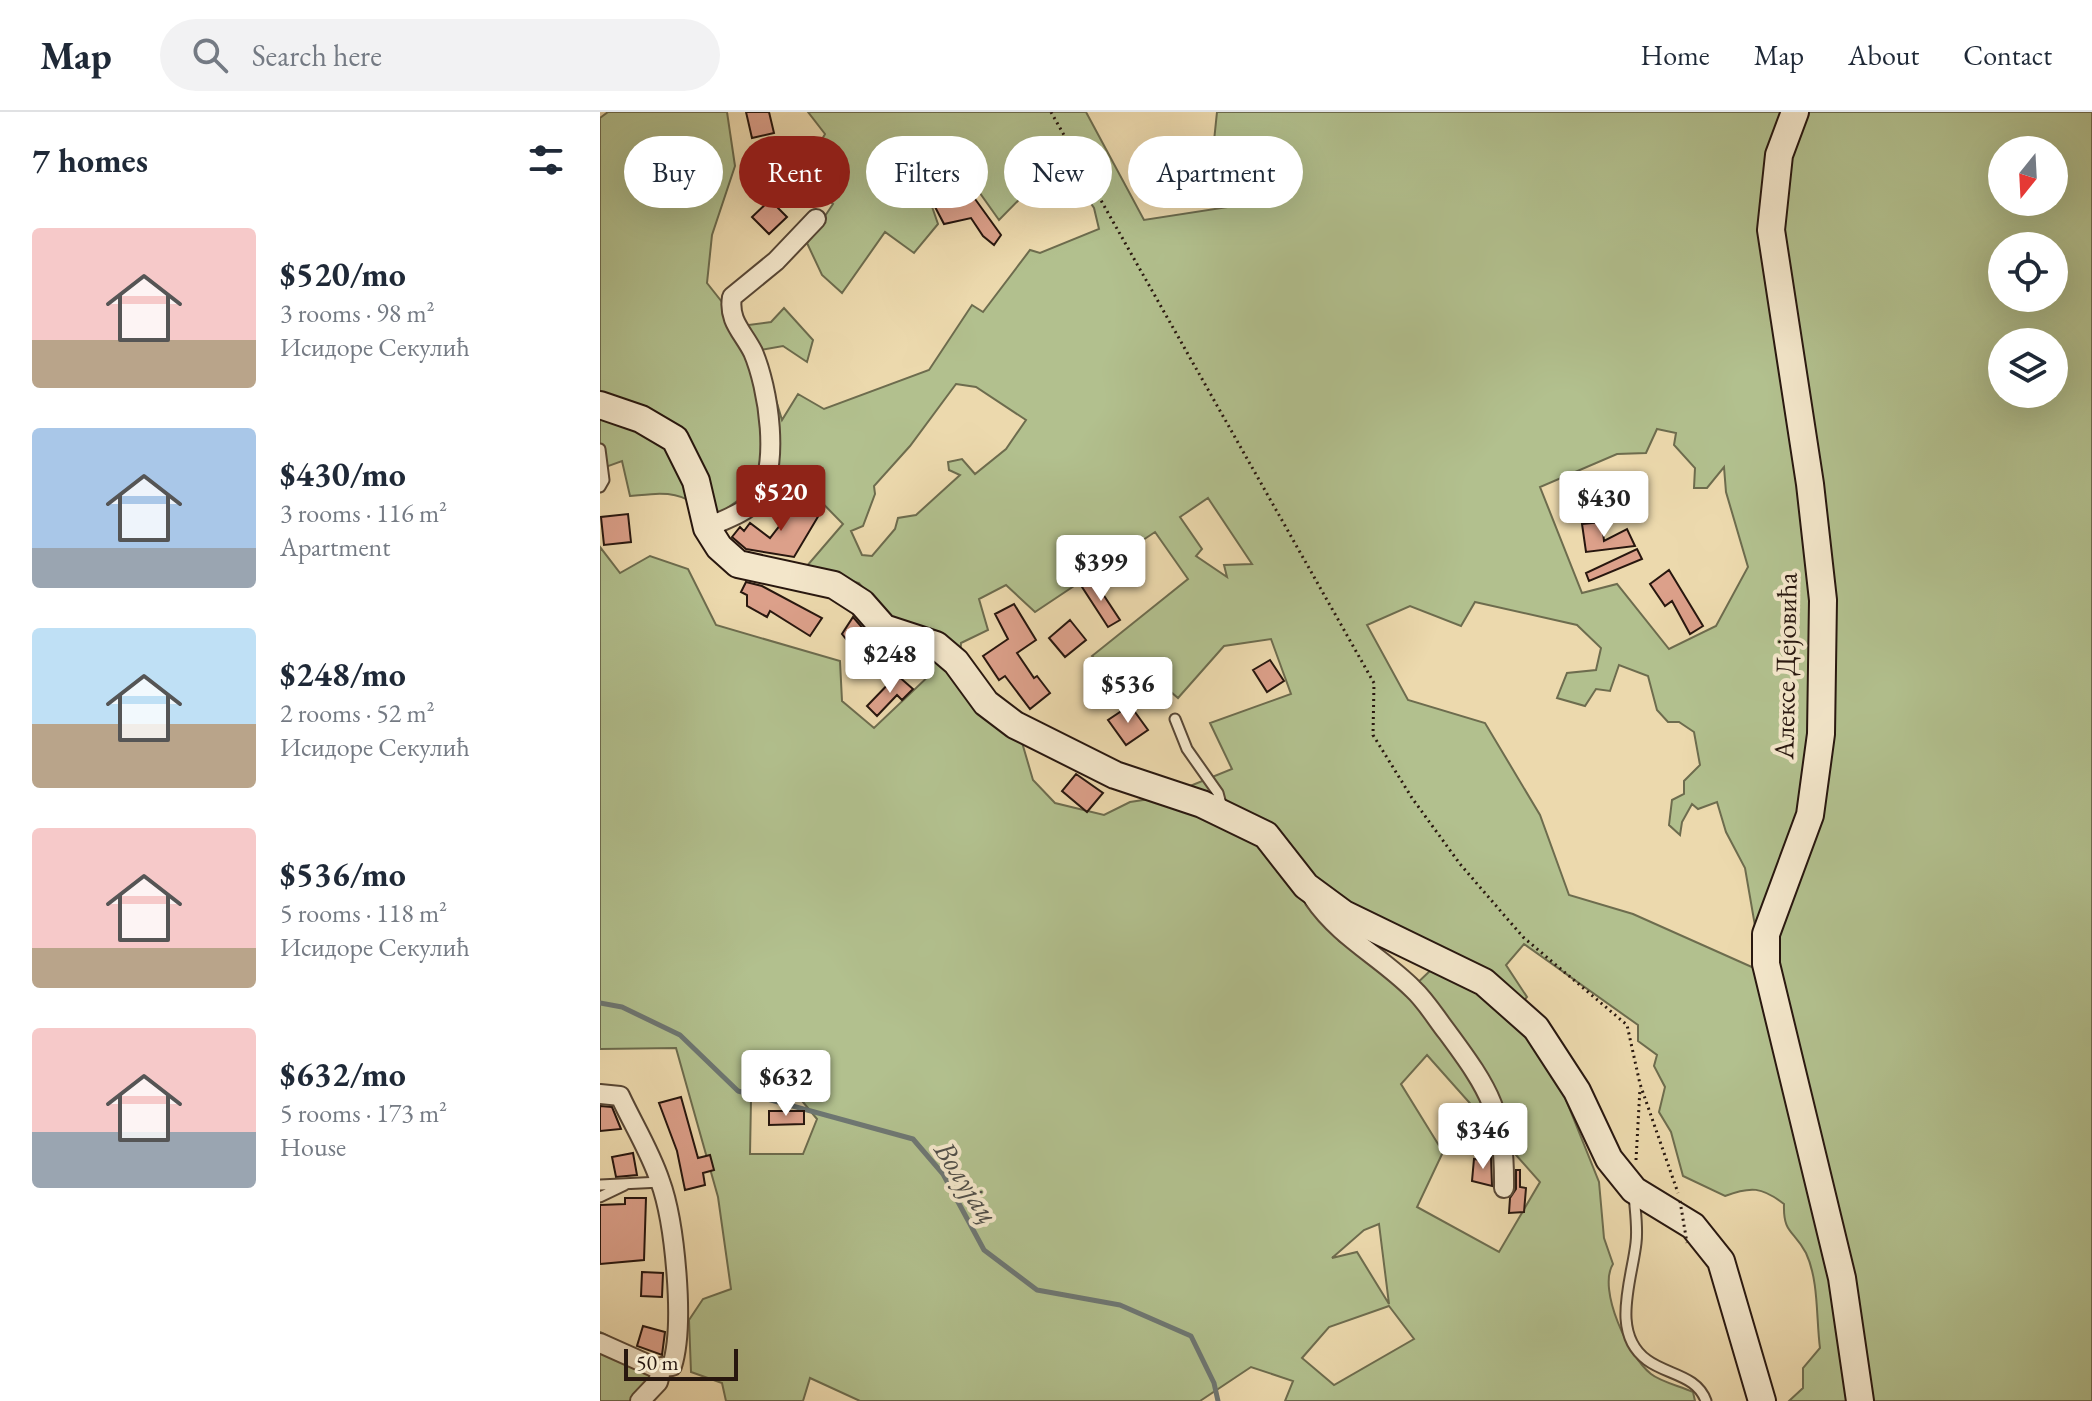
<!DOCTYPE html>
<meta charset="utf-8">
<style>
:root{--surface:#fff;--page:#f2f2f3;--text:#1f2937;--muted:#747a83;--line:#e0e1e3;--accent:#8f2418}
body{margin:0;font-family:"EB Garamond",serif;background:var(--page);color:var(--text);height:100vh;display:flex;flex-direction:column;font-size:30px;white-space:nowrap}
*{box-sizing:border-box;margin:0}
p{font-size:26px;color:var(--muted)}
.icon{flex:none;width:44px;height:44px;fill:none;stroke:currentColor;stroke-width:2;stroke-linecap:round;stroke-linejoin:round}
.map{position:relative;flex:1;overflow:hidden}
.details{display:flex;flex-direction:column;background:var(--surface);width:600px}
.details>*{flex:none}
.hud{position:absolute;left:24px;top:24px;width:760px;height:72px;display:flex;gap:16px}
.needle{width:52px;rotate:198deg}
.buttons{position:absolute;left:1388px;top:24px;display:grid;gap:16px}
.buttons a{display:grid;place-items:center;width:80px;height:80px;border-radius:50%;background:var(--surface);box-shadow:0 8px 32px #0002;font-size:40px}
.scale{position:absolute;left:24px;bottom:20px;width:114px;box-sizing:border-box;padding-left:8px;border:4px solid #28170f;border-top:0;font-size:22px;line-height:28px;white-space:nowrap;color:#28170f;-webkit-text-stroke:6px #f3e6ca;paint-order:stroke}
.price{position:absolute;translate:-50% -68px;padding:0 18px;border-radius:8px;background:#fff;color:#222;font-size:26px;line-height:52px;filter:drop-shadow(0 2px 4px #0008)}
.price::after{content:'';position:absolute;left:50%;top:48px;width:24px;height:18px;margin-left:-12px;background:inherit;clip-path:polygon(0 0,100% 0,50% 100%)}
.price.active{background:var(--accent);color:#fff}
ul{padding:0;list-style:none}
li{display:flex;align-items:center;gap:24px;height:200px;padding:0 32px}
li span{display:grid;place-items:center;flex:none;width:224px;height:160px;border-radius:8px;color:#555}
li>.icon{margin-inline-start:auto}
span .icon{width:96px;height:96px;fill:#fffc;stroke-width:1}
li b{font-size:34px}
h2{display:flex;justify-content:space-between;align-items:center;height:96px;padding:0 32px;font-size:34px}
.tag{padding:0 28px;border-radius:36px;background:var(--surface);box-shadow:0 8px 32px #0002;font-size:28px;line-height:72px}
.tag.active{background:var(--accent);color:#fff}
header{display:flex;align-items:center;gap:48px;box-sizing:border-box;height:112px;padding:0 40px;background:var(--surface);border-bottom:2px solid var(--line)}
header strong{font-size:38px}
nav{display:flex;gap:44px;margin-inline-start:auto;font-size:28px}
.search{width:560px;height:72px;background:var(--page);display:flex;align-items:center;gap:20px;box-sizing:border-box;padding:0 28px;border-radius:44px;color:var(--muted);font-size:30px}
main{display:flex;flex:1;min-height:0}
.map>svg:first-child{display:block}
</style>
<header>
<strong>Map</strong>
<div class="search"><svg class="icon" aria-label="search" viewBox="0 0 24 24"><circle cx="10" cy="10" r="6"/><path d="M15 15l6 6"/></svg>Search here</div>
<nav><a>Home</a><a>Map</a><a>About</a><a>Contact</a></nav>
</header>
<main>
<section class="details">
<h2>7 homes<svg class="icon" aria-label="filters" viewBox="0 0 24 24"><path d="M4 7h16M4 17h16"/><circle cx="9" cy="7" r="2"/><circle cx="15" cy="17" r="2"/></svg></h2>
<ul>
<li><span style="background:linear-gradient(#f6c9c9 70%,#b9a48a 0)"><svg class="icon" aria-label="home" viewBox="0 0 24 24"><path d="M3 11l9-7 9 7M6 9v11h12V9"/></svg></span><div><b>$520/mo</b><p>3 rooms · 98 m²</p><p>Исидоре Секулић</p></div></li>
<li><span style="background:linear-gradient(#a9c7e8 75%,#9aa5b1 0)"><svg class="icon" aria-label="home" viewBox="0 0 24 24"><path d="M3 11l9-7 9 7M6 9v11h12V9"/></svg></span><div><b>$430/mo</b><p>3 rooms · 116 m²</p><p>Apartment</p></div></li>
<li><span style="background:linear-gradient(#bfe0f5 60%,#b9a48a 0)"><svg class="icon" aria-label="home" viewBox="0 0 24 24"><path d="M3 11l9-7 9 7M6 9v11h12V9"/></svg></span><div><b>$248/mo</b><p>2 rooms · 52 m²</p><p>Исидоре Секулић</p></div></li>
<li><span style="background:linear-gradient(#f6c9c9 75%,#b9a48a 0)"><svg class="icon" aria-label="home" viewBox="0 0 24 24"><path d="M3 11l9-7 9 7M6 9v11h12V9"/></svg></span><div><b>$536/mo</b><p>5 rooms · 118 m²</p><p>Исидоре Секулић</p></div></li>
<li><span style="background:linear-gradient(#f6c9c9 65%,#9aa5b1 0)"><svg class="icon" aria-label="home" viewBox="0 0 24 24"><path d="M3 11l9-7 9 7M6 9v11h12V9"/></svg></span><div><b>$632/mo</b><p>5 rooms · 173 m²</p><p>House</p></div></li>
</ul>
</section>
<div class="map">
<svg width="1492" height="1289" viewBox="0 0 1492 1289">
<rect width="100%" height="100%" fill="#ecd9ad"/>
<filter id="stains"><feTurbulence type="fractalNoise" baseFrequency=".0025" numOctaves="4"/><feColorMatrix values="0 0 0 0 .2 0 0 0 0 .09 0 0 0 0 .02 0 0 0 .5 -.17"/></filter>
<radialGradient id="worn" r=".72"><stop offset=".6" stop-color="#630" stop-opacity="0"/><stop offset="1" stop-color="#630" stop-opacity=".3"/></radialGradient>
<path fill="#b2c08e" stroke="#6d6c4e" stroke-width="2" fill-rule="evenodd" d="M8,0H127L135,54L112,123L107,171L141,214L171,210L184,196L213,228L207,250L183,234L161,238L182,308L198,282L224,297L329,258L372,193L383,200L430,138L440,141L499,117L494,96L460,46L399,108L372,70L328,83L338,112L314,141L285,120L242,181L222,163L207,131L233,92L207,68L192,39L209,50L225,22L208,0H486L544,108L628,95L603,39L614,29L617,0H1492V1289H1189L1203,1276V1256L1220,1236C1216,1206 1219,1169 1206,1141C1194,1118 1183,1122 1184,1092C1162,1075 1151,1074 1125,1084L1083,1064L1071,1020L1059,1000L1065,975L1054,954L1057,943L1038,929V913L924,832L906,853L927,885L920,893L754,797L666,736L739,829L810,878L833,856L886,883L952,953L999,1070L1004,1126L1013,1152C997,1177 1029,1245 1051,1262C1061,1270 1080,1274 1093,1280L1095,1289H685L693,1269L651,1255L600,1289H260L210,1266L203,1289H126L122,1271L91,1260L89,1208L103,1187L131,1177L118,1085L76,936L0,937V435L20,461L50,444L88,457L116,513L240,549L242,589L274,616L333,560L259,471L206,455L243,412L187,355L114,405C82,379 70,380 30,384L22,349L0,357V6ZM1402,38H1454V90H1402ZM1402,134H1454V186H1402ZM1402,230H1454V282H1402ZM356,272L376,275L426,308L406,337L375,362L362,347L348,350L349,358L360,363L316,403L298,406L295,417L272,444L262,443L251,419L263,414L275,382L274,374L310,334ZM1057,317L1076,321L1074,333L1095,356L1094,376H1107L1124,355L1126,380L1148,455L1116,514L1069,537L1017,472L982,481L940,375L1017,342L1046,341ZM608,386L652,452L624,453L627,465L596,444L602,437L580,405ZM555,420L588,467L492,544L531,583L557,568L578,586L624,534L671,527L691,582L610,611L632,657L563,685L530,690L504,703L455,691L433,668L421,627L359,562L361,531L388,518L379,487L406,473L435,500ZM875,490L977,513L1001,536L996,558L967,561L957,586L985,594L996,577L1010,579L1019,553L1048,564L1057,598L1068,610H1079L1094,620L1100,653L1084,669V682L1072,688L1069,713L1080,723L1082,710L1092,692L1098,697L1117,690L1126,720L1145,756L1163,860L1033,802L969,783L940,703L885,611L808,588L767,513L810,494L861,514ZM827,943L940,1070L899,1140L817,1095L843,1040L801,972ZM198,984L217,1007L203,1042H150L151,987ZM779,1112L789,1192L757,1140L732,1146L764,1118ZM789,1194L814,1227L734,1273L702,1246L729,1215Z
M0,1220C16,1226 34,1246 50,1258L52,1289H0Z"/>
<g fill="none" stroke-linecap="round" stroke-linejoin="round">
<path stroke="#6e7773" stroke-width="5" d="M0,891L22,895L80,923L138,979L313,1027L343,1062L384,1138L437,1178L520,1193L591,1224L614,1271L618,1289"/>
</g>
<path fill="#dca08a" stroke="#28170f" stroke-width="2" d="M146,0H169L174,21L152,26Z
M370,80L401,123L394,133L383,124L371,106L344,112L333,91Z
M170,88L187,105L169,122L152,105Z
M201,386L219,403L194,445L146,437L132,425L140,415L144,419L150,411L170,426Z
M28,402L31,430L4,433L1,405Z
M1002,410L1004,429L1027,417L1035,434L986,440L982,412Z
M1037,437L1042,447L989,469L986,461Z
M1069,458L1103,514L1090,522L1072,489L1065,494L1050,472Z
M493,467L520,508L508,515L482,475Z
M146,470L162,474L222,506L210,524L170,499L167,505L147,494V483L141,480Z
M414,492L436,528L417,541L434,566L437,564L450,581L430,597L405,564L399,568L383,544L408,527L395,502Z
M253,505L272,527L294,540L279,552L262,531L254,537L242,522Z
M470,508L486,528L465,545L449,526Z
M670,548L684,569L667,580L653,558Z
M297,563L313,577L302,588L297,583L277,604L267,594Z
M526,596H532L548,618L526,633L508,608Z
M476,662L503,681L487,700L462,679Z
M81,985L98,1046L110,1043L114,1058L103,1061L105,1073L85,1078L77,1039L59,991Z
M0,994L12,995L21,1017L0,1019Z
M169,999H204V1012L169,1013Z
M33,1041L37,1063L16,1065L12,1045Z
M881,1044L891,1045L892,1074L872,1069L874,1047L881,1048Z
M916,1058H920V1075L926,1076L924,1100L909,1101L910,1086L916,1077Z
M25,1086H46L44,1148L0,1152V1093L25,1092Z
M42,1160L63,1161L62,1185L41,1184Z
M43,1214L65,1220L62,1243L37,1234Z"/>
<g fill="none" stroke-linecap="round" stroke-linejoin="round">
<g stroke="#594836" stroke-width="13">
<path id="lane" d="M0,337L4,368L0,375
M575,607L587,637L618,681L622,696
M0,1073L61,1070
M1034,1082C1035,1098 1038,1115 1036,1131C1032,1168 1010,1221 1047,1248C1067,1263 1097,1263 1106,1289
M0,1085L25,1073"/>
</g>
<g stroke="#594836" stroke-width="22">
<path id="street" d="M107,416C120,409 146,401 155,389C182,357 168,275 153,240C143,220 128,209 132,185L176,149L216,107
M714,787C740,825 781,845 813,877C826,889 836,906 847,920C890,978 905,1002 904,1076
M0,982L20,984C33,1012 50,1039 60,1069C75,1110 85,1213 72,1254L62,1255
M0,1231L56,1256L62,1255L58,1270L40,1289"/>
</g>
<g stroke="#28170f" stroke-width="30">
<path id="secondary" d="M1195,0L1179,43L1171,118L1210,372L1223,488L1221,622L1210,703L1166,822V852L1242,1166L1260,1289
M0,293L41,307L75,327L96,369L107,416L119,435L138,452L234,473L262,491L284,516L336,533L356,550L386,591L415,613L515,663L602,692L666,723L706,774L744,802L884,870L936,916L977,979L1009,1047L1034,1078L1093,1114L1121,1149L1162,1289"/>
</g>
<path stroke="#28170f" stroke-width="3" stroke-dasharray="2 4" stroke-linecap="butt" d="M451,0L774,571L773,623L812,686L860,752L923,825L1027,913L1040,972L1078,1081
M1036,1048L1040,976"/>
<use href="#lane" stroke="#f3e6ca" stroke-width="9"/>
<use href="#street" stroke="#f3e6ca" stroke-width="18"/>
<use href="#secondary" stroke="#f3e6ca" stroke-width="26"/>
<path stroke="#28170f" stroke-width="3" stroke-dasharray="2 4" stroke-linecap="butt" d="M1080,1089L1087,1131"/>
</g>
<g text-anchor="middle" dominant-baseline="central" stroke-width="8" stroke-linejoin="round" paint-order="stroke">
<g font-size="28" fill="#28170f" stroke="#f3e6ca">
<text transform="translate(1185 554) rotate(-89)">Алексе Дејовића</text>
</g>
<g font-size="30" font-style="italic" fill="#514f49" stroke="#f3e6ca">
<text transform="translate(367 1070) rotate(57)">Волујац</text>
</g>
</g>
<rect width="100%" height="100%" filter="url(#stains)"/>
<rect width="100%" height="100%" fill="url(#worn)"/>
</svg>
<div class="buttons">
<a><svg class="needle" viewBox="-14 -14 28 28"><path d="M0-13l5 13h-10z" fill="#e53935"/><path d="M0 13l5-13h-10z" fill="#747a83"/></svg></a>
<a><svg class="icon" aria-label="locate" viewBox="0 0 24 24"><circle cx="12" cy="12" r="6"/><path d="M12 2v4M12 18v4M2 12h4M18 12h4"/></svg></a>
<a><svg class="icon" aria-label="layers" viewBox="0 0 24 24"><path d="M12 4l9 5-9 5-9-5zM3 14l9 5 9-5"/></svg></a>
</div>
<div class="scale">50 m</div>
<b class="price active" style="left:181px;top:421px">$520</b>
<b class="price" style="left:1004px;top:427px">$430</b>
<b class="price" style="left:501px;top:491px">$399</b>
<b class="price" style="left:290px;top:583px">$248</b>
<b class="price" style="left:528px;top:613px">$536</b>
<b class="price" style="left:186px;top:1006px">$632</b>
<b class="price" style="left:883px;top:1059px">$346</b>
<div class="hud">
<a class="tag">Buy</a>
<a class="tag active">Rent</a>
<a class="tag">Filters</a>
<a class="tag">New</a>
<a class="tag">Apartment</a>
</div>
</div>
</main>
